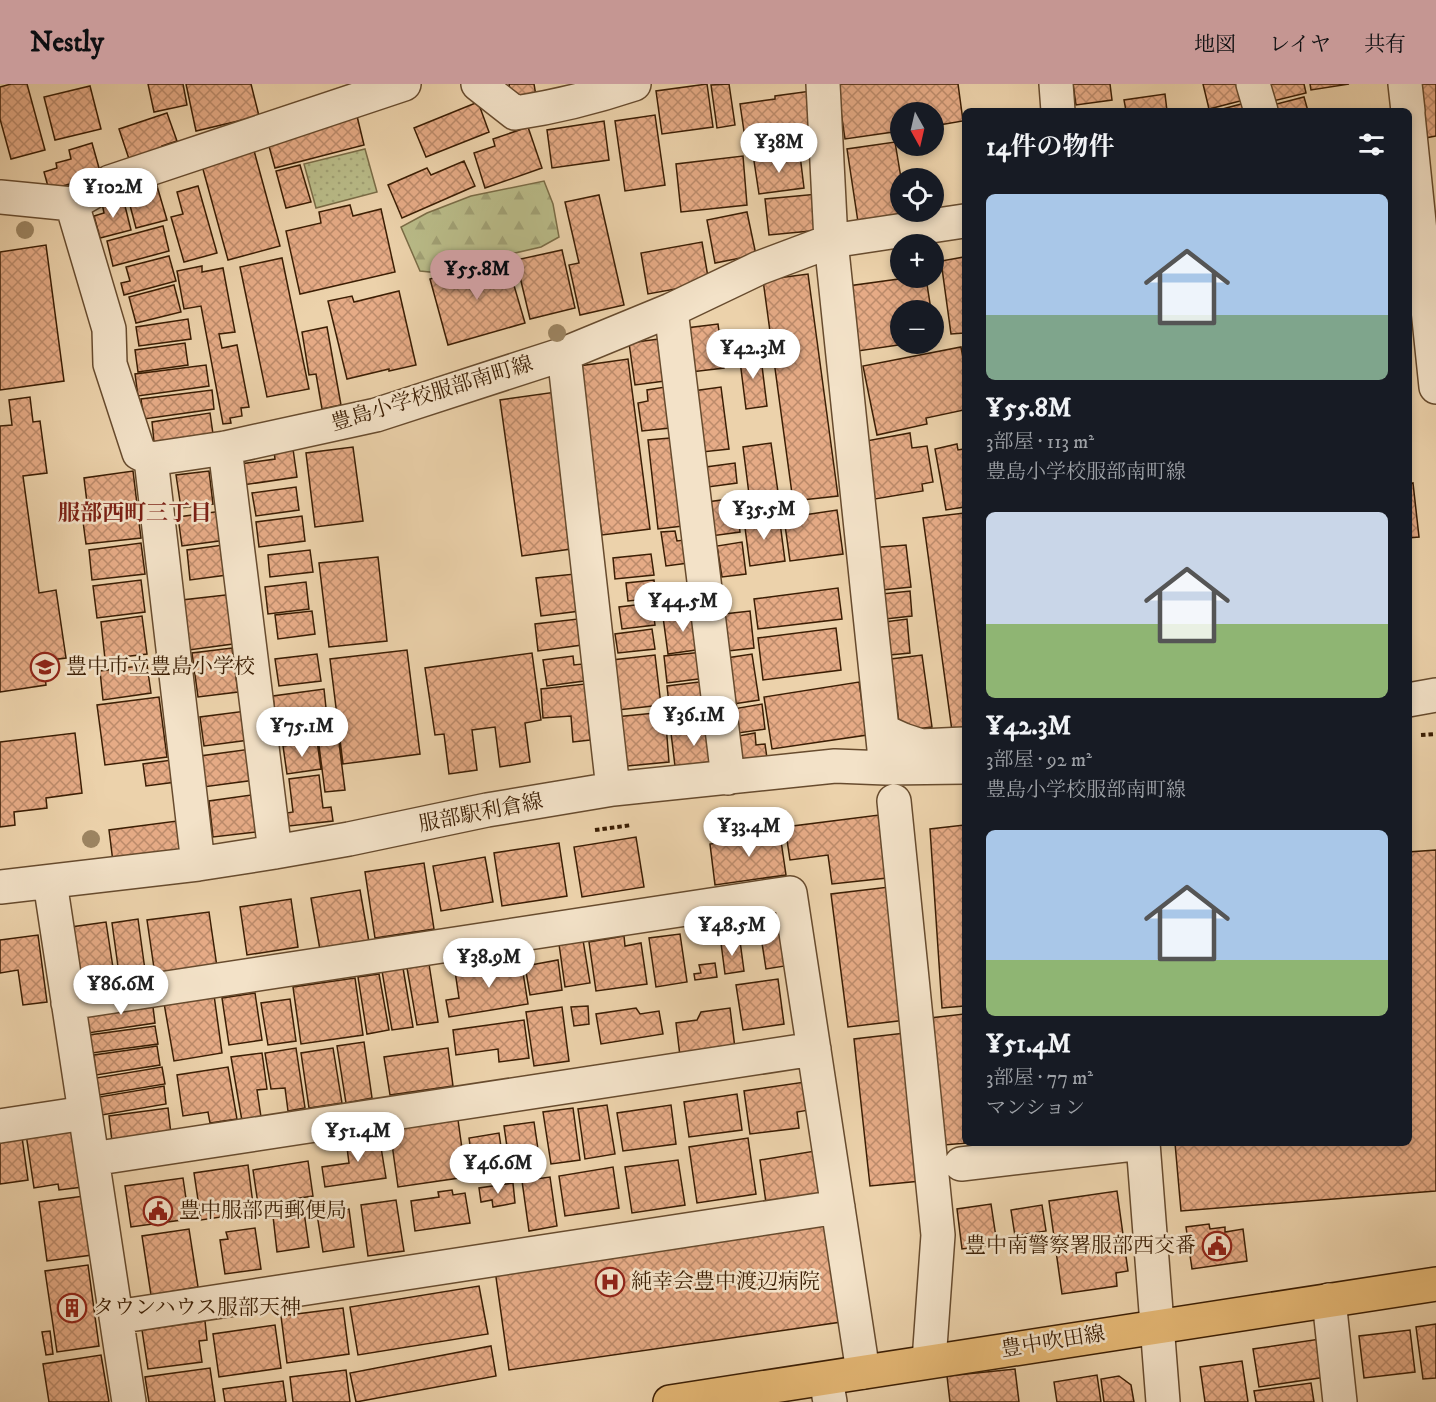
<!DOCTYPE html>
<html lang="ja">
<meta charset="utf-8">
<style>
:root{--surface:#171b24;--page:#242831;--text:#f1f3f6;--muted:#9ea1a6;--accent:#c59692}
body{margin:0;font-family:"IM FELL DW Pica","Noto Serif JP",serif;background:var(--page);color:var(--text);height:100vh;display:flex;flex-direction:column;font-size:22px;white-space:nowrap}
*{box-sizing:border-box;margin:0}
p{font-size:20px;color:var(--muted)}
.icon{flex:none;width:33px;height:33px;fill:none;stroke:currentColor;stroke-width:2;stroke-linecap:round;stroke-linejoin:round}
.map{position:relative;flex:1;overflow:hidden}
.details{position:absolute;left:962px;top:24px;width:450px;height:1038px;display:flex;flex-direction:column;background:var(--surface);border-radius:9px;box-shadow:0 3px 9px #0003}
.details>*{flex:none}
.needle{width:39px;rotate:172deg}
.buttons{position:absolute;left:890px;top:18px;display:grid;gap:12px}
.buttons a{display:grid;place-items:center;width:54px;height:54px;border-radius:50%;background:var(--surface);box-shadow:0 3px 9px #0003;font-size:30px}
.price{position:absolute;translate:-50% -51px;padding:0 14px;border-radius:21px;background:#fff;color:#222;font-size:20px;line-height:39px;filter:drop-shadow(0 2px 3px #0008)}
.price::after{content:'';position:absolute;left:50%;top:36px;width:18px;height:14px;margin-left:-9px;background:inherit;clip-path:polygon(0 0,100% 0,50% 100%)}
.price.selected{background:var(--accent);color:#111}
ul{padding:0;list-style:none}
li{display:grid;align-content:center;gap:12px;height:318px;padding:0 24px}
li span{display:grid;place-items:center;height:186px;border-radius:9px;color:#555}
li>.icon{margin-inline-start:auto}
span .icon{width:108px;height:108px;fill:#fffc;stroke-width:1}
li b{font-size:26px}
h2{display:flex;justify-content:space-between;align-items:center;height:72px;padding:0 24px;font-size:26px}
header{display:flex;align-items:center;gap:36px;box-sizing:border-box;height:84px;padding:0 30px;background:var(--accent);color:#111}
header strong{font-size:28px}
nav{display:flex;gap:33px;margin-inline-start:auto;font-size:21px}
.map>svg:first-child{display:block}
</style>
<header>
<strong>Nestly</strong>
<nav><a>地図</a><a>レイヤ</a><a>共有</a></nav>
</header>
<div class="map">
<svg width="1436" height="1318" viewBox="0 0 1436 1318">
<defs>
<pattern id="forest-firs" width="22" height="20" patternUnits="userSpaceOnUse" patternTransform="scale(1.5)"><rect width="22" height="20" fill="#b9bb88"/><path d="M5 1l3.5 6h-7zM16 11l3.5 6h-7z" fill="#a0a074"/></pattern>
<pattern id="garden-dots" width="8" height="8" patternUnits="userSpaceOnUse" patternTransform="scale(1.5)"><rect width="8" height="8" fill="#b9bb88"/><path d="M2 2h.1M6 6h.1" fill="none" stroke="#a0a074" stroke-width="1.8" stroke-linecap="round"/></pattern>
<pattern id="building-cross-hatch" width="8" height="8" patternUnits="userSpaceOnUse" patternTransform="scale(1.5)"><rect width="8" height="8" fill="#e6ab86"/><path d="M0 0l8 8M0 8l8-8" fill="none" stroke="#bc8b6b"/></pattern>
</defs>
<rect width="100%" height="100%" fill="#ecd2ab"/>
<filter id="stains"><feTurbulence type="fractalNoise" baseFrequency=".00333" numOctaves="4"/><feColorMatrix values="0 0 0 0 .2 0 0 0 0 .09 0 0 0 0 .02 0 0 0 .5 -.17"/></filter>
<radialGradient id="worn" r=".72"><stop offset=".6" stop-color="#630" stop-opacity="0"/><stop offset="1" stop-color="#630" stop-opacity=".3"/></radialGradient>
<path fill="url(#forest-firs)" stroke="#7a6c46" stroke-width="1.5" d="M544,97L553,120L559,153L541,163L511,170L505,187L470,192L420,187L401,143L427,129L471,112Z"/>
<path fill="url(#garden-dots)" stroke="#7a6c46" stroke-width="1.5" d="M365,65L377,108L316,124L304,80Z"/>
<path fill="url(#building-cross-hatch)" stroke="#3b1e04" stroke-width="1.5" d="M11,0H27L45,66L11,75L0,35V3Z
M148,0H183L187,21L154,28Z
M186,0H251L259,32L196,47Z
M509,0H534L536,12L512,17Z
M707,0L713,43L662,50L656,7Z
M729,0L735,41L717,44L711,1Z
M837,0H958L963,37L933,42V28H900V47L845,55Z
M1073,0H1110L1112,16L1076,21Z
M1203,0H1240L1244,16L1209,25Z
M1265,0H1304L1306,9L1269,18Z
M1310,0H1349L1311,6Z
M1418,0H1436V52L1425,54Z
M90,2L101,45L55,56L44,13Z
M811,7L815,58L747,68L740,20L775,15V12Z
M1165,10L1167,27H1126L1124,16Z
M1304,13L1308,27H1271L1269,22Z
M478,18L489,48L426,73L414,44Z
M1245,19L1248,27H1215Z
M167,29L177,57L162,62L164,67L130,78L119,45Z
M655,31L665,101L625,107L615,37Z
M357,32L364,61L275,84L267,55Z
M604,37L609,76L552,84L547,46Z
M528,43L542,84L485,104L474,69L495,62L493,55Z
M895,58L901,94L900,128H905L906,132L858,138L847,65Z
M92,59L101,91L49,106L44,88L57,84L56,79L71,75L69,66Z
M253,63L280,162L228,176L201,78Z
M800,71L804,104L759,110L754,77Z
M743,72L747,121L681,128L676,80Z
M464,77L475,102L402,134L388,101L427,84L431,91Z
M300,81L311,118L286,124L276,87Z
M157,102L167,136L136,144L127,110Z
M198,102L217,169L184,178L171,133L183,130L177,108Z
M818,110L821,146L769,151L765,115Z
M599,111L624,221L580,231L569,181L579,179L565,118Z
M123,114L131,146L100,154L94,132L104,129L102,119Z
M350,121L353,132L381,125L395,188L300,210L286,147L321,139L319,128Z
M747,128L756,171L715,179L707,136Z
M163,142L169,167L113,182L107,157Z
M702,158L709,199L648,210L641,169Z
M46,161L64,297L0,306V168Z
M562,166L575,224L530,235L516,176Z
M169,172L176,197L124,211L121,199L130,197L126,183Z
M964,173V249L951,250L941,177Z
M282,174L309,305L267,313L240,183Z
M506,174L525,239L448,261L430,195Z
M202,182V188L223,184L235,248L219,250L222,264L237,261L249,323L241,324L242,332L230,334L231,339L223,340L201,222L184,225L177,187Z
M808,190L838,412L793,417L763,196Z
M906,194H926L931,226H900V260H905L858,267L848,202Z
M174,201L181,228L136,239L129,213Z
M399,207L416,281L389,287V285L347,295L328,217L352,212L354,218Z
M188,235L191,255L139,262L136,243Z
M718,240L724,284L691,288L686,244Z
M327,243L341,321L322,325L316,290L309,291L302,248Z
M666,254L672,296L635,301L629,259Z
M185,259L188,281L138,288L135,266Z
M961,263L964,280V326L926,334L927,340L877,351L863,282Z
M760,266L767,322L746,325L739,269Z
M628,275L650,445L602,451L579,282Z
M206,281L209,302L138,312L135,290Z
M665,303L670,344L642,347L638,319L648,317L647,306Z
M721,303L729,365L702,368L693,307Z
M212,306L214,325L144,335L141,315Z
M556,308L578,464L522,472L500,316Z
M30,313L33,338L40,337L47,389L23,392L39,509L56,506L66,574L43,577L46,601L0,608V342L12,341L9,316Z
M210,329L213,350L154,358L152,338Z
M910,349L912,364L927,362L933,398L922,400L923,407L875,415L866,357Z
M681,353L691,441L658,445L648,356Z
M771,359L779,415L750,418L743,363Z
M957,360L958,366L964,365V423L946,426L935,365Z
M353,363L363,437L315,443L306,369Z
M293,365L297,393L243,401L240,380L275,375L274,368Z
M735,379L737,399L708,403L706,383Z
M133,387L137,420L88,427L84,394Z
M209,387L213,420L181,424L176,391Z
M1413,399L1419,453L1408,454V400Z
M296,403L299,426L256,432L252,409Z
M736,414L740,448L711,452L707,418Z
M137,423L141,454L86,460L82,430Z
M837,426L843,470L790,477L784,434Z
M222,427L226,456L182,462L178,433Z
M964,429V646L952,647L923,434Z
M779,431L785,477L750,482L744,436Z
M302,432L305,457L259,463L256,438Z
M675,447L677,457L693,455L696,478L666,482L661,448Z
M742,458L746,490L722,493L717,462Z
M141,459L145,490L92,496L89,466Z
M223,461L227,491L190,496L187,466Z
M906,461L911,503L873,507L869,464Z
M310,466L313,488L270,493L268,471Z
M651,470L654,491L615,495L613,474Z
M378,473L387,557L329,563L319,479Z
M575,490L580,527L541,532L536,494Z
M141,496L145,528L97,534L93,502Z
M654,496L656,514L628,517L626,499Z
M306,498L309,525L268,530L265,503Z
M676,503L679,528L668,529L665,504Z
M838,504L842,535L758,545L754,515Z
M910,507L912,532L876,536L873,511Z
M234,510L240,559L189,566L182,516Z
M652,519L655,541L622,545L619,523Z
M312,527L315,550L278,555L275,531Z
M750,527L754,564L719,568L715,531Z
M698,528L703,565L668,570L663,533Z
M142,532L147,570L105,575L101,538Z
M578,535L582,561L538,567L535,540Z
M907,535L910,569L880,572L877,539Z
M836,544L841,586L763,596L758,554Z
M652,545L655,565L618,569L615,550Z
M232,564L238,608L198,613L192,569Z
M407,566L420,670L343,680L330,575Z
M703,568L706,594L667,599L664,572Z
M532,569L541,636L525,639L530,678L500,683L495,643L472,646L477,686L449,690L444,650L435,651L425,584Z
M317,570L321,597L279,602L275,575Z
M752,570L759,616L727,621L720,575Z
M655,571L661,621L618,626L612,576Z
M922,571L932,643L900,647L891,575Z
M573,572L574,581L582,580L584,597L547,602L543,576Z
M147,581L151,609L103,616L100,587Z
M707,597L709,616L669,620L667,602Z
M859,598L867,651L772,665L764,613Z
M585,600L590,656L573,658L571,632L543,634L541,605Z
M324,605L326,624L313,625L315,640L277,646L273,612Z
M159,613L167,673L105,681L97,621Z
M710,619L712,641L672,645L669,623Z
M762,620L765,645L731,650L727,626Z
M246,627L249,656L204,662L200,633Z
M665,628L669,678L627,682L619,680L615,633Z
M713,643L717,677L675,682L671,649Z
M75,649L82,709L46,714L47,724L14,728L15,741L0,743V658Z
M755,649L756,661L765,660L767,674L734,679L733,653Z
M338,651L345,706L325,708L318,654Z
M317,657L321,685L287,690L283,662Z
M251,665L255,696L203,703L200,672Z
M172,676L176,698L146,702L143,680Z
M319,691L323,724L331,723L333,737L289,742L287,729L293,728L289,695Z
M251,711L256,748L213,753L209,717Z
M879,731L887,794L832,800L828,771L790,776L785,743Z
M177,737L181,769L113,778L109,746Z
M964,741V922L942,924L930,745Z
M779,743L786,791L715,801L710,760L747,754L746,748Z
M636,753L644,803L582,813L574,763Z
M559,759L567,812L502,822L494,769Z
M1436,766V1107L1181,1127L1175,1059H1408V768Z
M485,773L493,818L441,827L433,782Z
M424,779L434,845L375,854L365,788Z
M889,803L906,936L848,943L831,810Z
M360,806L369,858L320,866L311,814Z
M291,815L298,863L247,871L240,823Z
M209,828L217,883L155,891L147,836Z
M138,835L145,886L119,890L112,839Z
M106,838L114,890L79,895L71,843Z
M755,839L756,848L730,852L729,842Z
M779,843L785,882L766,885L760,846Z
M680,850L687,898L656,903L649,854Z
M38,851L47,918L23,921L18,886L0,889V856Z
M624,852L625,862L641,859L647,900L596,907L589,858Z
M583,856L590,899L565,903L559,860Z
M740,857L744,887L725,890L721,859Z
M521,876L528,920L449,933L446,916L459,914L455,887Z
M558,876L562,906L530,911L525,882Z
M715,879L717,893L695,896L694,890L701,889L699,881Z
M429,880L438,938L417,941L407,884Z
M403,884L413,943L392,946L382,887Z
M379,890L389,946L367,950L358,893Z
M355,894L363,951L301,960L293,903Z
M778,895L784,940L743,946L736,901Z
M255,909L262,956L229,961L222,914Z
M214,911L222,969L174,977L164,919Z
M152,915L155,939L88,949L87,935L94,924Z
M290,915L296,957L268,961L261,919Z
M588,922L589,940L574,942L571,923Z
M562,923L569,977L534,982L526,928Z
M636,924L640,930L659,927L663,950L601,960L596,930Z
M730,924L735,964L680,972L676,939L697,936L701,928Z
M964,930V1059H967L944,1061L930,934Z
M524,936L529,974L499,978L498,965L456,971L453,946Z
M155,942L158,960L92,969L89,951Z
M905,949L921,1097L870,1102L854,955Z
M364,958L372,1014L346,1019L337,962Z
M157,962L160,981L96,991L94,971Z
M296,964L305,1024L288,1027L285,1004L271,1005L265,969Z
M333,964L342,1019L309,1024L301,969Z
M448,964L453,1002L390,1011L384,973Z
M262,969L267,1005L257,1006L261,1033L242,1037L231,973Z
M162,983L165,1000L99,1011L96,994Z
M228,983L237,1035L210,1039L208,1028L183,1032L177,991Z
M805,998L809,1026L797,1028L799,1044L750,1050L744,1007Z
M164,1002L166,1020L102,1031L99,1013Z
M737,1010L742,1046L689,1053L684,1018Z
M607,1021L615,1070L585,1075L578,1025Z
M671,1021L676,1060L623,1067L617,1029Z
M168,1024L171,1050L112,1058L109,1032Z
M573,1024L580,1076L551,1080L543,1028Z
M458,1036L466,1093L398,1103L390,1046Z
M534,1038L540,1079L510,1084L504,1042Z
M75,1043L83,1103L59,1106L58,1100L34,1104L26,1050Z
M499,1049L504,1084L474,1088L469,1054Z
M379,1051L386,1094L325,1103L322,1083L349,1079L346,1056Z
M22,1053L28,1096L0,1100V1056Z
M748,1054L756,1110L697,1119L689,1063Z
M815,1067L822,1111L766,1119L760,1076Z
M678,1076L685,1121L632,1129L625,1083Z
M308,1077L313,1112L258,1120L253,1086Z
M248,1081L254,1128L201,1136L194,1089Z
M613,1083L619,1124L565,1132L559,1092Z
M550,1093L557,1142L529,1147L522,1097Z
M183,1094L189,1135L131,1143L125,1102Z
M513,1099L515,1119L493,1123L492,1116L481,1118L479,1104Z
M452,1106L453,1111L465,1109L470,1139L415,1147L411,1117L439,1113L438,1108Z
M1117,1107L1128,1187L1116,1189L1117,1202L1062,1210L1049,1117Z
M84,1112L92,1171L47,1177L39,1118Z
M396,1116L404,1167L368,1172L361,1121Z
M991,1120L997,1160L962,1165L957,1125Z
M1042,1121L1046,1147L1015,1152L1011,1126Z
M349,1125L354,1163L323,1168L317,1130Z
M304,1128L309,1163L277,1168L273,1132Z
M833,1138L848,1237L509,1286L495,1186Z
M1209,1140L1210,1145L1225,1143V1148L1243,1145L1247,1177L1192,1185L1186,1143Z
M255,1144L261,1185L225,1190L220,1156L228,1155L226,1148Z
M189,1145L198,1203L151,1211L142,1152Z
M88,1181L99,1262L57,1268L45,1187Z
M479,1202L488,1250L358,1271L350,1223Z
M343,1224L349,1270L287,1279L281,1232Z
M205,1237L207,1256L199,1257L202,1278L148,1285L142,1246Z
M1436,1240V1294L1423,1295L1416,1243Z
M275,1241L281,1284L219,1293L213,1250Z
M1410,1246L1415,1288L1364,1294L1359,1252Z
M50,1247L53,1270L46,1271L42,1248Z
M1320,1255L1326,1293L1259,1303L1253,1265Z
M491,1262L496,1292L356,1318L350,1289Z
M101,1271L109,1318H49L43,1280Z
M1242,1277L1248,1318H1205L1200,1283Z
M210,1284L215,1318H149L145,1293Z
M1015,1285L1019,1318H950L947,1292Z
M346,1286L350,1318H293L290,1293Z
M1097,1291L1101,1318H1057L1054,1298Z
M1119,1292L1131,1301L1134,1318H1104L1101,1295Z
M283,1297L286,1318H225L223,1305Z
M1311,1299L1314,1318H1256L1254,1307Z"/>
<g fill="none" stroke-linecap="round" stroke-linejoin="round">
<g stroke="#674b2e" stroke-width="36">
<path id="minor" d="M478,0L515,29C555,23 595,13 634,0
M823,0L831,157L886,684
M1056,0L1058,27
M1253,0L1261,27
M1405,0L1408,27
M1408,31L1436,303
M0,113L72,120
M72,120L109,245L110,280L139,369L151,375L225,364L376,331L564,270L671,226L759,184L831,157L964,137
M72,120L110,98L404,0
M671,226L728,694
M564,270L613,705
M225,364L275,768
M151,375L198,780
M1408,616L1436,611
M883,647L903,656L921,662L964,660
M894,717L938,1151L929,1277
M50,798L129,1318
M0,803L198,780L275,768L349,755L487,726L613,705L835,682L886,684L964,683
M68,919L790,809L863,1288
M0,1042L85,1029
M1143,1059L1163,1318
M92,1075L814,965
M961,1080L1142,1059
M1329,1216L1340,1318
M116,1233L838,1123
M826,1295L830,1318"/>
</g>
<g stroke="#3b1e04" stroke-width="36">
<path id="major" d="M670,1318L1436,1200"/>
</g>
<path stroke="#3b1e04" stroke-width="4" stroke-dasharray="4.5 3" stroke-linecap="butt" d="M1421,651L1436,650
M595,746L632,741"/>
<use href="#minor" stroke="#f3e2c8" stroke-width="33"/>
<use href="#major" stroke="#e6b976" stroke-width="33"/>
</g>
<g fill="#9c8461">
<circle cx="25" cy="146" r="9"/>
<circle cx="557" cy="249" r="9"/>
<circle cx="91" cy="755" r="9"/>
</g>
<defs>
<g id="school-ring" transform="scale(1.5)"><circle r="9.5" fill="#f3e2c8" stroke="#8f2418" stroke-width="1.5"/><path d="M0-5L7-2L0 1L-7-2ZM-4 1L0 2.5L4 1V4Q0 6-4 4Z" fill="#8f2418"/></g>
<g id="civic-ring" transform="scale(1.5)"><circle r="9.5" fill="#f3e2c8" stroke="#8f2418" stroke-width="1.5"/><path d="M-.6-6.5H3V-4.5H.6V-3L4-1V1h2V6H-6V1h2V-1L-.6-3ZM-1.2 2.5V6h2.4V2.5Z" fill="#8f2418"/></g>
<g id="hospital-ring" transform="scale(1.5)"><circle r="9.5" fill="#f3e2c8" stroke="#8f2418" stroke-width="1.5"/><path d="M-5-5h3v3.5h4V-5h3V5h-3V1.5h-4V5h-3Z" fill="#8f2418"/></g>
<g id="building-ring" transform="scale(1.5)"><circle r="9.5" fill="#f3e2c8" stroke="#8f2418" stroke-width="1.5"/><path d="M-4-6H4V6H1V3H-1V6H-4ZM-2.5-4.3h1.7v1.8h-1.7ZM.8-4.3h1.7v1.8H.8ZM-2.5-1h1.7V.8h-1.7ZM.8-1h1.7V.8H.8Z" fill="#8f2418"/></g>
</defs>
<g fill-rule="evenodd">
<use href="#school-ring" x="45" y="583"/>
<use href="#civic-ring" x="158" y="1127"/>
<use href="#civic-ring" x="1217" y="1162"/>
<use href="#hospital-ring" x="610" y="1198"/>
<use href="#building-ring" x="72" y="1224"/>
</g>
<g text-anchor="middle" dominant-baseline="central" stroke-width="5" stroke-linejoin="round" paint-order="stroke">
<g font-size="21" fill="#3b1e04" stroke="#f3e2c8">
<text transform="translate(432 310) rotate(-17)">豊島小学校服部南町線</text>
<text transform="translate(481 729) rotate(-11)">服部駅利倉線</text>
<text transform="translate(1053 1258) rotate(-9)">豊中吹田線</text>
</g>
<g font-size="21" fill="#3b1e04" stroke="#f3e2c8" text-anchor="start">
<text x="66" y="583">豊中市立豊島小学校</text>
<text x="179" y="1127">豊中服部西郵便局</text>
<text x="1196" y="1162" text-anchor="end">豊中南警察署服部西交番</text>
<text x="631" y="1198">純幸会豊中渡辺病院</text>
<text x="93" y="1224">タウンハウス服部天神</text>
</g>
<g font-size="22" font-weight="bold" fill="#7a1f14" stroke="#f3e2c8">
<text x="135" y="429">服部西町三丁目</text>
</g>
</g>
<rect width="100%" height="100%" filter="url(#stains)"/>
<rect width="100%" height="100%" fill="url(#worn)"/>
</svg>
<div class="buttons">
<a><svg class="needle" viewBox="-14 -14 28 28"><path d="M0-13l5 13h-10z" fill="#e53935"/><path d="M0 13l5-13h-10z" fill="#9ea1a6"/></svg></a>
<a><svg class="icon" aria-label="locate" viewBox="0 0 24 24"><circle cx="12" cy="12" r="6"/><path d="M12 2v4M12 18v4M2 12h4M18 12h4"/></svg></a>
<a>+</a>
<a>−</a>
</div>
<b class="price" style="left:779px;top:90px">¥38M</b>
<b class="price" style="left:113px;top:135px">¥102M</b>
<b class="price selected" style="left:477px;top:217px">¥55.8M</b>
<b class="price" style="left:753px;top:296px">¥42.3M</b>
<b class="price" style="left:764px;top:457px">¥35.5M</b>
<b class="price" style="left:683px;top:549px">¥44.5M</b>
<b class="price" style="left:694px;top:663px">¥36.1M</b>
<b class="price" style="left:302px;top:674px">¥75.1M</b>
<b class="price" style="left:749px;top:774px">¥33.4M</b>
<b class="price" style="left:732px;top:873px">¥48.5M</b>
<b class="price" style="left:489px;top:905px">¥38.9M</b>
<b class="price" style="left:121px;top:932px">¥86.6M</b>
<b class="price" style="left:358px;top:1079px">¥51.4M</b>
<b class="price" style="left:498px;top:1111px">¥46.6M</b>
<section class="details">
<h2>14件の物件<svg class="icon" aria-label="filters" viewBox="0 0 24 24"><path d="M4 7h16M4 17h16"/><circle cx="9" cy="7" r="2"/><circle cx="15" cy="17" r="2"/></svg></h2>
<ul>
<li><span style="background:linear-gradient(#a9c7e8 65%,#7fa58c 0)"><svg class="icon" aria-label="home" viewBox="0 0 24 24"><path d="M3 11l9-7 9 7M6 9v11h12V9"/></svg></span><div><b>¥55.8M</b><p>3部屋 · 113 m²</p><p>豊島小学校服部南町線</p></div></li>
<li><span style="background:linear-gradient(#c9d6e8 60%,#8fb573 0)"><svg class="icon" aria-label="home" viewBox="0 0 24 24"><path d="M3 11l9-7 9 7M6 9v11h12V9"/></svg></span><div><b>¥42.3M</b><p>3部屋 · 92 m²</p><p>豊島小学校服部南町線</p></div></li>
<li><span style="background:linear-gradient(#a9c7e8 70%,#8fb573 0)"><svg class="icon" aria-label="home" viewBox="0 0 24 24"><path d="M3 11l9-7 9 7M6 9v11h12V9"/></svg></span><div><b>¥51.4M</b><p>3部屋 · 77 m²</p><p>マンション</p></div></li>
</ul>
</section>
</div>
